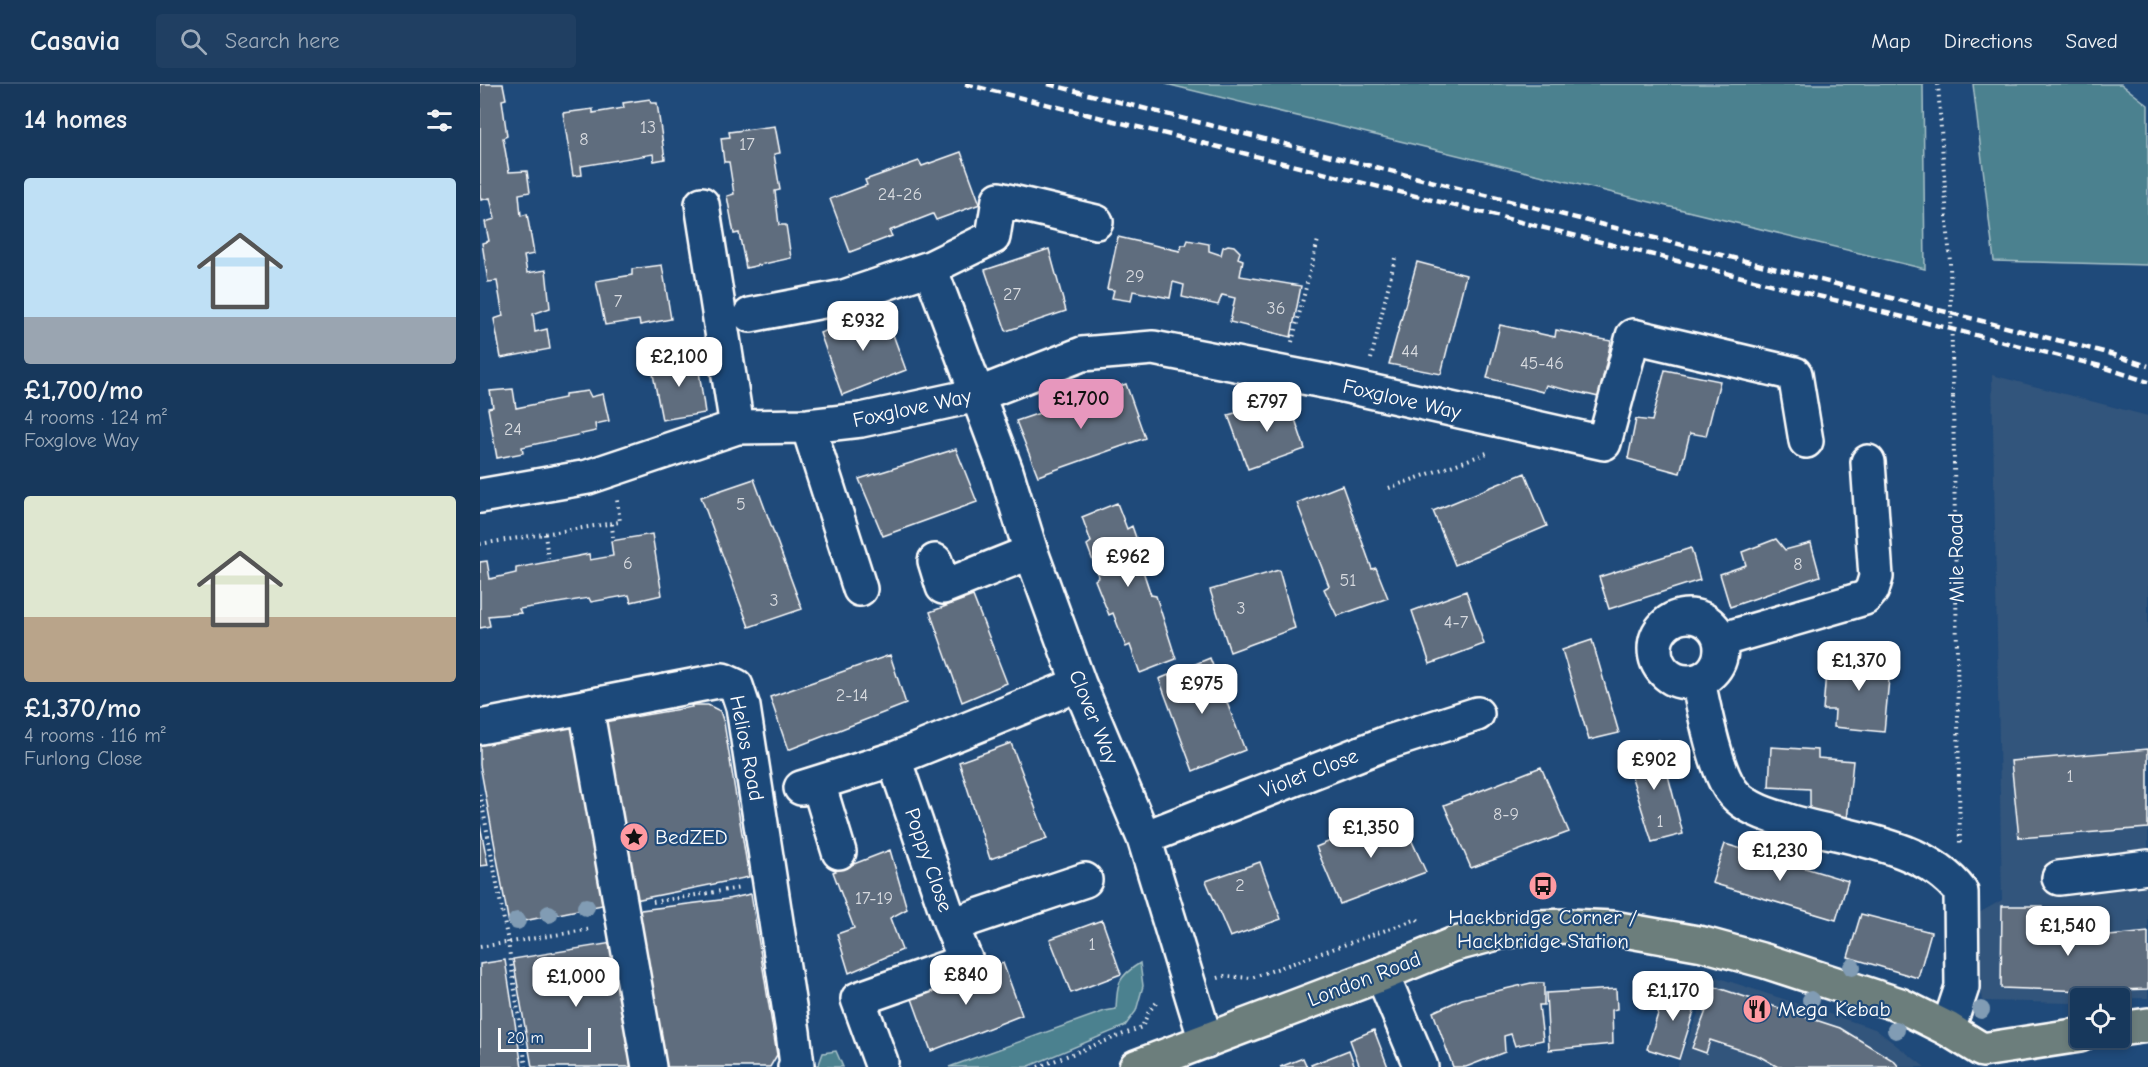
<!DOCTYPE html>
<meta charset="utf-8">
<style>
:root{--surface:#17385c;--page:#203f62;--text:#f1f3f6;--muted:#9eacbb;--line:#365272;--accent:#e797bd}
body{margin:0;font-family:"Comic Neue",sans-serif;background:var(--page);color:var(--text);height:100vh;display:flex;flex-direction:column;font-size:22px;white-space:nowrap}
*{box-sizing:border-box;margin:0}
p{font-size:20px;color:var(--muted)}
.icon{flex:none;width:33px;height:33px;fill:none;stroke:currentColor;stroke-width:2;stroke-linecap:round;stroke-linejoin:round}
.map{position:relative;flex:1;overflow:hidden}
.details{display:flex;flex-direction:column;background:var(--surface);width:480px}
.details>*{flex:none}
.controls{position:absolute;left:1590px;top:904px;display:grid;gap:12px}
.controls a{display:grid;place-items:center;width:60px;height:60px;border-radius:6px;background:var(--surface);box-shadow:0 3px 9px #0003,0 0 0 2px var(--line);font-size:30px}
.scale{position:absolute;left:18px;bottom:15px;width:93px;box-sizing:border-box;padding-left:6px;border:3px solid #fff;border-top:0;font-size:16px;line-height:21px;white-space:nowrap;color:#fff;-webkit-text-stroke:4px #1f4a7a;paint-order:stroke}
.price{position:absolute;translate:-50% -51px;padding:0 14px;border-radius:12px;background:#fff;color:#222;font-size:20px;line-height:39px;filter:drop-shadow(0 2px 3px #0008)}
.price::after{content:'';position:absolute;left:50%;top:36px;width:18px;height:14px;margin-left:-9px;background:inherit;clip-path:polygon(0 0,100% 0,50% 100%)}
.price.on{background:var(--accent);color:#111}
ul{padding:0;list-style:none}
li{display:grid;align-content:center;gap:12px;height:318px;padding:0 24px}
li span{display:grid;place-items:center;height:186px;border-radius:6px;color:#555}
li>.icon{margin-inline-start:auto}
span .icon{width:108px;height:108px;fill:#fffc;stroke-width:1}
li b{font-size:26px}
h2{display:flex;justify-content:space-between;align-items:center;height:72px;padding:0 24px;font-size:26px}
header{display:flex;align-items:center;gap:36px;box-sizing:border-box;height:84px;padding:0 30px;background:var(--surface);border-bottom:2px solid var(--line)}
header strong{font-size:28px}
nav{display:flex;gap:33px;margin-inline-start:auto;font-size:21px}
.search{width:420px;height:54px;background:var(--page);display:flex;align-items:center;gap:15px;box-sizing:border-box;padding:0 21px;border-radius:6px;color:var(--muted);font-size:22px}
main{display:flex;flex:1;min-height:0}
.map>svg:first-child{display:block}
</style>
<header>
<strong>Casavia</strong>
<div class="search"><svg class="icon" aria-label="search" viewBox="0 0 24 24"><circle cx="10" cy="10" r="6"/><path d="M15 15l6 6"/></svg>Search here</div>
<nav><a>Map</a><a>Directions</a><a>Saved</a></nav>
</header>
<main>
<section class="details">
<h2>14 homes<svg class="icon" aria-label="filters" viewBox="0 0 24 24"><path d="M4 7h16M4 17h16"/><circle cx="9" cy="7" r="2"/><circle cx="15" cy="17" r="2"/></svg></h2>
<ul>
<li><span style="background:linear-gradient(#bfe0f5 75%,#9aa5b1 0)"><svg class="icon" aria-label="home" viewBox="0 0 24 24"><path d="M3 11l9-7 9 7M6 9v11h12V9"/></svg></span><div><b>£1,700/mo</b><p>4 rooms · 124 m²</p><p>Foxglove Way</p></div></li>
<li><span style="background:linear-gradient(#dfe7d0 65%,#b9a48a 0)"><svg class="icon" aria-label="home" viewBox="0 0 24 24"><path d="M3 11l9-7 9 7M6 9v11h12V9"/></svg></span><div><b>£1,370/mo</b><p>4 rooms · 116 m²</p><p>Furlong Close</p></div></li>
</ul>
</section>
<div class="map">
<svg width="1668" height="983" viewBox="0 0 1668 983">
<rect width="100%" height="100%" fill="#1f4a7a"/>
<filter id="ink" filterUnits="userSpaceOnUse"><feTurbulence type="fractalNoise" baseFrequency=".0167" numOctaves="2"/><feDisplacementMap in="SourceGraphic" scale="12" xChannelSelector="R" yChannelSelector="G"/><feConvolveMatrix kernelMatrix="1 2 1 2 8 2 1 2 1" color-interpolation-filters="sRGB"/></filter>
<g filter="url(#ink)">
<path fill="#32547b" d="M1512,291L1668,332V914L1600,915V918L1591,919L1503,917L1490,834L1522,816Z
M1233,892L1395,945L1445,983H1197Z"/>
<path fill="#4c818f" stroke="#a6c0c7" stroke-width="1.5" d="M686,0H1443L1445,185Z
M1493,0H1641L1668,21V181L1514,177Z
M660,879L663,902L656,927L645,942L547,983H469L625,927L636,925C637,901 637,893 660,879Z
M356,967L363,983H334L339,980L343,969Z"/>
<path fill="#5f6d7e" stroke="#fff" stroke-width="1.5" d="M0,0H23L26,15L22,16L27,52L23,54L29,88L47,87L50,108L39,110L41,132L47,130L54,170L44,172L47,189L66,186L70,224L53,230L55,248L67,245L70,265L21,274L14,235L23,232L17,197L8,198L2,159L9,157L5,138L15,135L10,114L1,116L0,111Z
M170,15L171,19H177L185,75L174,77L173,70L101,82L102,91L93,92L83,29L113,25V29L144,24L143,19Z
M295,42L300,69L294,70L300,106L295,107L299,141H306L311,174L266,184L259,149L254,150L247,112L254,110L249,78H244L241,54L250,53L249,48Z
M481,68L500,120L456,136L453,130L409,147L412,152L370,168L350,115L387,101L385,96L439,77L442,82Z
M638,153L700,167L702,161H706L708,156L729,160V167L741,171L743,163L748,161L754,162L760,168L758,174L763,176L760,192L821,202L811,253L750,238L755,214L742,211L738,221L702,213L704,201L693,198L690,214L653,207L651,217L632,214L634,206L627,205Z
M569,165L586,227L526,247L505,186Z
M937,178L986,191L961,290L909,280Z
M182,181L191,235L160,241L159,236L125,241L116,197L152,191V185Z
M404,226L426,286L362,311L340,249Z
M1020,241L1075,253L1076,246L1131,257L1119,313L1066,301L1063,308L1007,294Z
M217,273L225,329L182,336L171,280Z
M1185,286L1240,297L1226,352L1210,349L1200,389L1148,375L1156,335L1172,337Z
M646,300L665,354L558,392L536,337Z
M33,305L36,324L85,314V310L108,307L111,313L123,310L129,337L115,340L116,347L42,363L43,369L17,374L8,324L13,323L10,307Z
M808,314L825,365L768,385L748,331Z
M476,365L497,418L403,452L379,395Z
M1045,389L1067,442L975,481L953,427Z
M274,395L322,525L269,543L221,413Z
M862,401L892,485L896,484L908,514L857,532L844,505L849,502L817,419Z
M637,419L647,445L652,442L665,480L661,481L671,511L676,512L696,575L660,589L650,561L646,563L633,529L629,531L615,496L619,493L607,461L611,458L602,433Z
M172,450L182,511L151,518L149,511L111,518L109,514L39,525L41,529L8,532L10,542L0,544V478L7,477L10,495L36,489V484L109,470L110,476L133,472L131,457Z
M1296,455L1305,466L1331,459L1340,492L1250,523L1240,490L1266,481L1262,468Z
M1211,464L1220,496L1129,525L1119,493Z
M799,486L815,544L750,568L730,506Z
M986,507L1004,560L950,580L932,527Z
M493,512L527,599L482,618L450,528Z
M1112,556L1139,649L1109,656L1082,566Z
M1359,568L1411,574L1404,648L1354,643L1355,626H1343L1346,588L1358,587Z
M410,571L426,620L308,666L290,613Z
M730,574L765,666L713,687L679,595Z
M211,621H228L240,627L244,639L269,793L150,817L118,639L212,623Z
M97,642L132,819L29,840L0,681V661Z
M1179,656L1203,750L1172,758L1144,668Z
M531,659L567,755L510,775L479,678Z
M1291,663L1338,666V674L1373,677L1367,737L1330,733V705L1289,703Z
M1668,665V744L1539,754L1531,677Z
M1061,683L1089,748L991,784L964,721Z
M919,729L946,788L860,820L836,763Z
M0,741L8,781L0,782Z
M1245,760L1368,797L1356,836L1232,799Z
M410,766L427,825L410,834L422,866L369,889L357,850L374,844L353,788Z
M780,778L801,835L750,853L726,797Z
M271,810L297,971L290,983H179L153,827L248,815Z
M1522,822H1563V856H1590L1668,848V905L1608,907L1521,904Z
M1381,830L1451,848L1438,894L1368,873Z
M622,836L641,890L591,909L570,855Z
M138,858L158,983H52L33,875Z
M25,876L42,983H0V880Z
M523,879L542,931L451,967L431,912Z
M1051,899H1064V921H1059L1063,956L1035,962L1031,950L1024,952L1025,968L986,983H973L953,928L982,915Z
M1187,901L1219,911L1199,975L1167,965Z
M1235,903L1360,944L1414,977L1419,983H1298L1279,972L1230,956L1226,969L1212,964Z
M1136,905L1137,925L1132,926L1133,960L1069,966L1066,909Z
M894,946L908,983H880L870,956Z
M869,966L875,983H832L831,981Z
M823,974L827,983H800Z"/>
<g fill="none" stroke-linecap="round" stroke-linejoin="round">
<g stroke="#fff" stroke-width="38">
<path id="minor" d="M222,120L257,343
M450,184L526,387L551,468L599,600L664,754L726,957
M270,231L364,213L450,184L513,153L519,115L616,138
M328,342L380,505
M0,412L108,393L257,343L328,342L381,336L497,311L602,270L673,264L849,298L1124,359L1153,252L1315,290L1326,357
M455,477L463,503L551,468
M1175 565a33 33 0 1 1 66 0a33 33 0 1 1-66 0Z
M1240,556L1385,514L1392,506L1396,493L1388,378
M1218,597C1224,624 1235,685 1251,706C1262,722 1284,730 1302,735C1358,754 1443,757 1481,808L1482,903L1468,945
M106,623L169,983
M0,643L243,596L256,602L263,623L313,948L317,981L315,983
M338,699L359,768
M321,704L414,675L599,600
M664,754L909,658L997,630
M1579,794L1668,783
M471,841L605,796
M902,890L941,983
M401,978L378,915L486,877L471,841L414,675"/>
</g>
<g stroke="#fff" stroke-width="38">
<path id="major" d="M1640,945L1668,941
M656,983L902,890L972,861L1021,848L1056,843L1089,842L1133,844L1223,860L1285,877L1420,921L1468,945L1502,966L1600,951"/>
</g>
<path stroke="#fff" stroke-width="4" stroke-dasharray="1.5 4.5" stroke-linecap="butt" d="M1458,0L1470,179
M812,258L838,156
M891,275L916,170
M1473,313L1480,762
M909,404L1010,368
M132,440L133,453
M65,450L68,475
M0,460L140,438L137,415
M0,710L28,858L46,983
M173,818L260,804
M0,863L112,845
M738,894L745,892L771,894L937,835L941,839
M558,983L662,943L669,927L679,916"/>
<use href="#minor" stroke="#1f4a7a" stroke-width="33"/>
<use href="#major" stroke="#6c7e7c" stroke-width="33"/>
<path stroke="#fff" stroke-width="4.5" stroke-dasharray="9 4.5" stroke-linecap="butt" d="M485,0L1620,282L1668,298
M568,0L1624,268L1668,282"/>
<path stroke="#fff" stroke-width="4" stroke-dasharray="1.5 4.5" stroke-linecap="butt" d="M1470,179L1473,313"/>
</g>
<g fill="#819cb4">
<circle cx="106" cy="823" r="9"/>
<circle cx="69" cy="830" r="9"/>
<circle cx="37" cy="837" r="9"/>
<circle cx="1372" cy="883" r="9"/>
<circle cx="1331" cy="916" r="9"/>
<circle cx="1501" cy="926" r="9"/>
<circle cx="1416" cy="946" r="9"/>
</g>
</g>
<defs>
<g id="sight-disc" transform="scale(1.5)"><circle r="9.5" fill="#ff9aa2" stroke="#1f4a7a"/><path d="M0-6L1.8-2.2L6-1.7L2.9 1.2L3.7 5.4L0 3.3L-3.7 5.4L-2.9 1.2L-6-1.7L-1.8-2.2Z" fill="#111"/></g>
<g id="bus-disc" transform="scale(1.5)"><circle r="9.5" fill="#ff9aa2" stroke="#1f4a7a"/><path d="M-5-6H5V4H4V6H2V4H-2V6H-4V4H-5ZM-3.5-4V0h7V-4ZM-3.5 1.2v1.5H-2V1.2ZM2 1.2v1.5H3.5V1.2Z" fill="#111"/></g>
<g id="restaurant-disc" transform="scale(1.5)"><circle r="9.5" fill="#ff9aa2" stroke="#1f4a7a"/><path d="M-5-6h1v4h1v-4h1v4h1v-4h1v5L-1.5 .5V6h-2V.5L-5-1ZM5-6V6H3V1.5H1.5Q1.5-4 5-6Z" fill="#111"/></g>
</defs>
<g fill-rule="evenodd">
<use href="#sight-disc" x="154" y="753"/>
<use href="#bus-disc" x="1063" y="802"/>
<use href="#restaurant-disc" x="1277" y="925"/>
</g>
<g text-anchor="middle" dominant-baseline="central" stroke-width="4.5" stroke-linejoin="round" paint-order="stroke">
<g font-size="18" fill="#d7dadf">
<text x="168" y="43">13</text>
<text x="104" y="55">8</text>
<text x="267" y="60">17</text>
<text x="420" y="110">24-26</text>
<text x="655" y="192">29</text>
<text x="532" y="210">27</text>
<text x="138" y="217">7</text>
<text x="796" y="224">36</text>
<text x="930" y="267">44</text>
<text x="1062" y="279">45-46</text>
<text x="33" y="345">24</text>
<text x="261" y="420">5</text>
<text x="148" y="479">6</text>
<text x="1318" y="480">8</text>
<text x="868" y="496">51</text>
<text x="294" y="516">3</text>
<text x="761" y="524">3</text>
<text x="976" y="538">4-7</text>
<text x="372" y="611">2-14</text>
<text x="1590" y="692">1</text>
<text x="1026" y="730">8-9</text>
<text x="1180" y="737">1</text>
<text x="760" y="801">2</text>
<text x="394" y="814">17-19</text>
<text x="612" y="860">1</text>
</g>
<g font-size="21" fill="#fff" stroke="#1f4a7a">
<text transform="translate(922 315) rotate(13)">Foxglove Way</text>
<text transform="translate(432 324) rotate(-12)">Foxglove Way</text>
<text transform="translate(1476 474) rotate(-91)">Mile Road</text>
<text transform="translate(614 633) rotate(68)">Clover Way</text>
<text transform="translate(267 664) rotate(79)">Helios Road</text>
<text transform="translate(829 689) rotate(-21)">Violet Close</text>
<text transform="translate(449 776) rotate(71)">Poppy Close</text>
<text transform="translate(884 895) rotate(-21)">London Road</text>
</g>
<g font-size="21" fill="#fff" stroke="#1f4a7a" text-anchor="start">
<text x="175" y="753">BedZED</text>
<text x="1063" y="833" text-anchor="middle">Hackbridge Corner /<tspan x="1063" dy="24">Hackbridge Station</tspan></text>
<text x="1298" y="925">Mega Kebab</text>
</g>
</g>
</svg>
<div class="controls">
<a><svg class="icon" aria-label="locate" viewBox="0 0 24 24"><circle cx="12" cy="12" r="6"/><path d="M12 2v4M12 18v4M2 12h4M18 12h4"/></svg></a>
</div>
<div class="scale">20 m</div>
<b class="price" style="left:383px;top:268px">£932</b>
<b class="price" style="left:199px;top:304px">£2,100</b>
<b class="price on" style="left:601px;top:346px">£1,700</b>
<b class="price" style="left:787px;top:349px">£797</b>
<b class="price" style="left:648px;top:504px">£962</b>
<b class="price" style="left:1379px;top:608px">£1,370</b>
<b class="price" style="left:722px;top:631px">£975</b>
<b class="price" style="left:1174px;top:707px">£902</b>
<b class="price" style="left:891px;top:775px">£1,350</b>
<b class="price" style="left:1300px;top:798px">£1,230</b>
<b class="price" style="left:1588px;top:873px">£1,540</b>
<b class="price" style="left:486px;top:922px">£840</b>
<b class="price" style="left:96px;top:924px">£1,000</b>
<b class="price" style="left:1193px;top:938px">£1,170</b>
</div>
</main>
